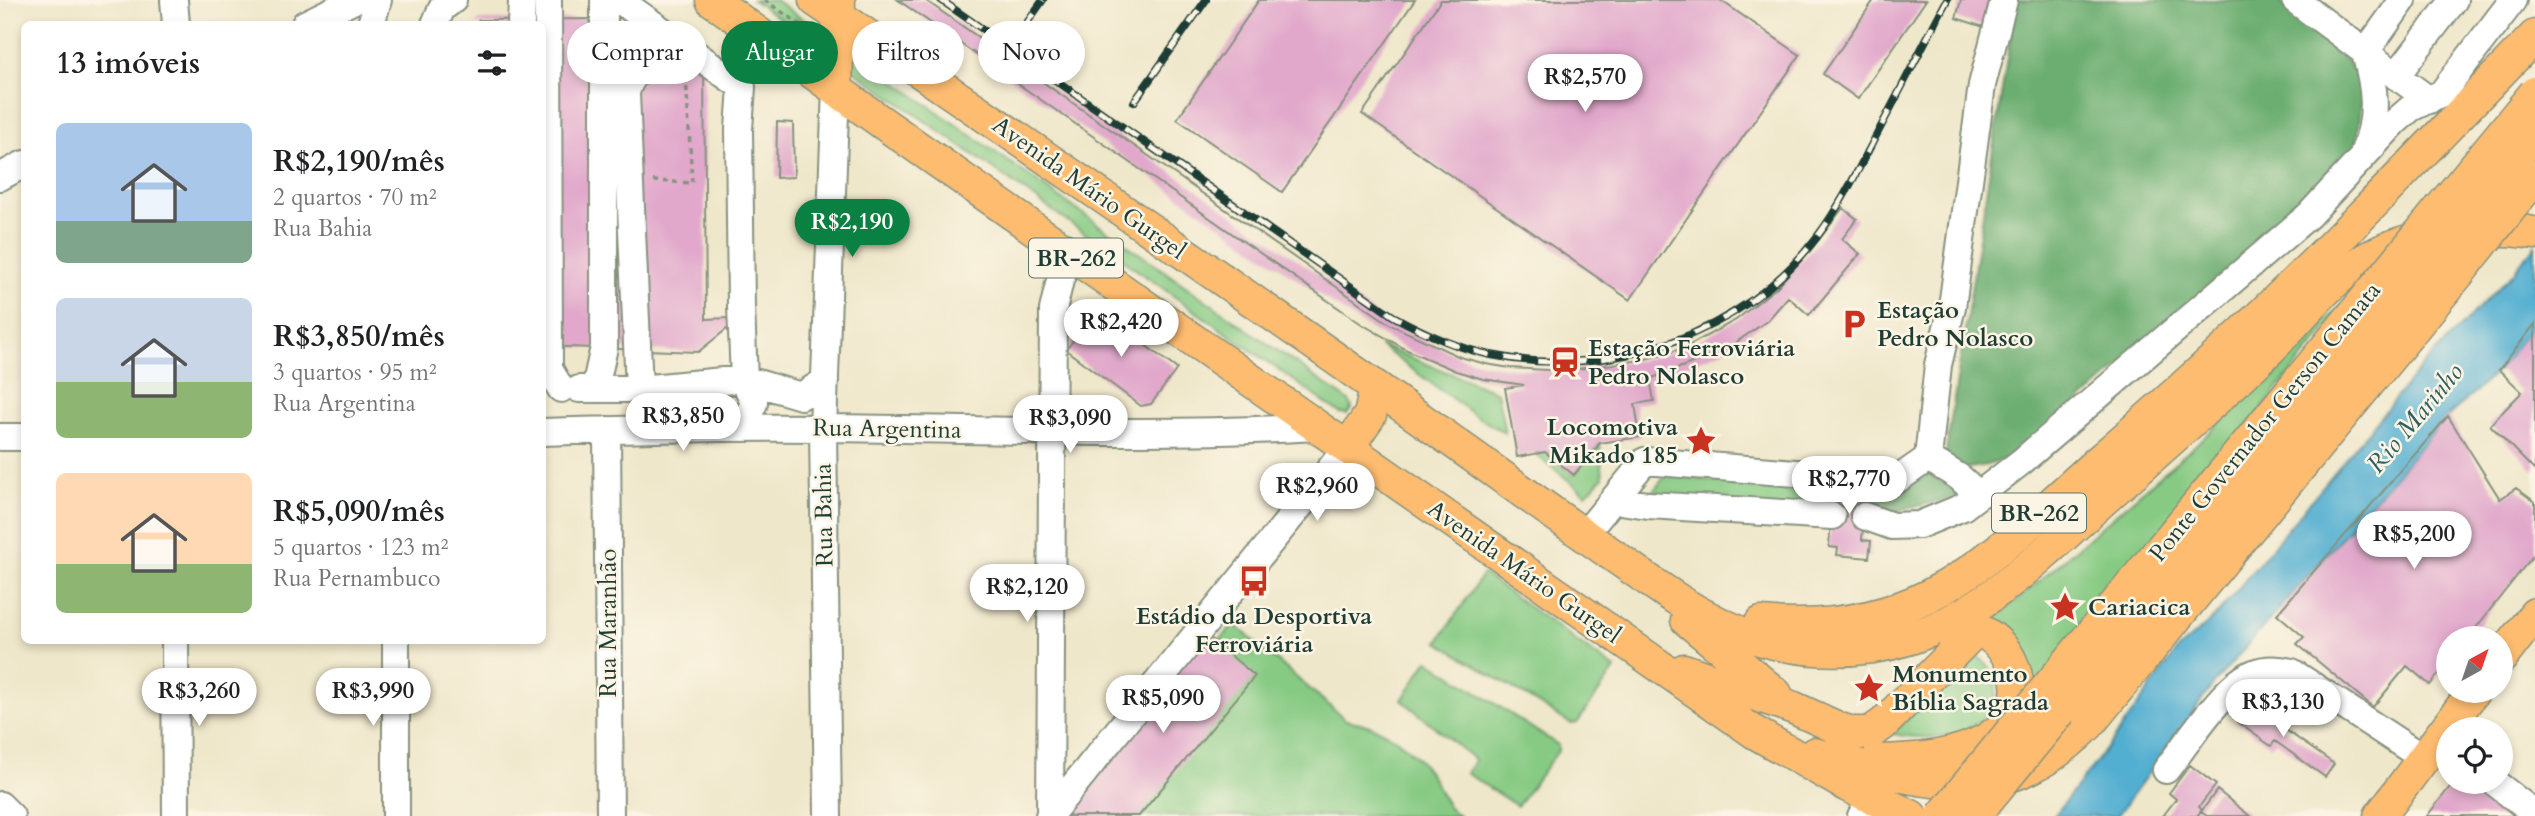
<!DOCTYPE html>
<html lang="pt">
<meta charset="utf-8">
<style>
:root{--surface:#fff;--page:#f6f6f6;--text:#202124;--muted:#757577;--accent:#0b8043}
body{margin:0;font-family:Cardo,serif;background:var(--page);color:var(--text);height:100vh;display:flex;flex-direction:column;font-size:26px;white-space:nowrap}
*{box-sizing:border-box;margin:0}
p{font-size:23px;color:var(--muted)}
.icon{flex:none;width:38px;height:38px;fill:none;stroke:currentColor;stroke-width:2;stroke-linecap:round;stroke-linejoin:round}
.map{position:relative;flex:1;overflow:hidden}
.drawer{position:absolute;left:21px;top:21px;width:525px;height:623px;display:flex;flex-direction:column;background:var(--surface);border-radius:10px;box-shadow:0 4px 10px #0003}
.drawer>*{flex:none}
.top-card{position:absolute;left:567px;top:21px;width:665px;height:63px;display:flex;gap:14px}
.needle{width:46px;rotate:40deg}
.controls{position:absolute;left:2436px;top:626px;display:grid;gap:14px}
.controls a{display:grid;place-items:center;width:77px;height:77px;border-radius:50%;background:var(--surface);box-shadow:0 4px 10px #0003;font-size:35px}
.price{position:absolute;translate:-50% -60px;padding:0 16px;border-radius:24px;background:#fff;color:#222;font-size:23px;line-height:46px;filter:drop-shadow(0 2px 4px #0008)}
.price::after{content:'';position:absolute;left:50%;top:42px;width:21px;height:16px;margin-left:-10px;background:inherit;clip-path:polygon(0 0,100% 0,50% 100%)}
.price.active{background:var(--accent);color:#fff}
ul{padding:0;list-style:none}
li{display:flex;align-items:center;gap:21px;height:175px;padding:0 35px}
li span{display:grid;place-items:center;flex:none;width:196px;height:140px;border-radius:10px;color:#555}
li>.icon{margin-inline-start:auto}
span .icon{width:84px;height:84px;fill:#fffc;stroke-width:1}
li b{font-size:30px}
h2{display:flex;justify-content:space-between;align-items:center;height:84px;padding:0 35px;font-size:30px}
.tag{padding:0 24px;border-radius:32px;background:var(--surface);box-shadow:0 4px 10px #0003;font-size:24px;line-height:63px}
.tag.active{background:var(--accent);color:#fff}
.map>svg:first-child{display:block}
</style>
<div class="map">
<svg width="2535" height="816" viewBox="0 0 2535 816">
<rect width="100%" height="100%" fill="#fcf5e5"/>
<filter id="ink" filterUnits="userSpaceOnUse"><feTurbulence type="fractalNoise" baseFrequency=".0143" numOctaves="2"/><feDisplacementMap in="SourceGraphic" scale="14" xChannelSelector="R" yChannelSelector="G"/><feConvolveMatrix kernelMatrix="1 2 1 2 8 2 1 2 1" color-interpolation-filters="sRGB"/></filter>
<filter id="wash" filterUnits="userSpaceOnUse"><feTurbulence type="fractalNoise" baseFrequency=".00686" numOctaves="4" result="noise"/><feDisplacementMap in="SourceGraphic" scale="28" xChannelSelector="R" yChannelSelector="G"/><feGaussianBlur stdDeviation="1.57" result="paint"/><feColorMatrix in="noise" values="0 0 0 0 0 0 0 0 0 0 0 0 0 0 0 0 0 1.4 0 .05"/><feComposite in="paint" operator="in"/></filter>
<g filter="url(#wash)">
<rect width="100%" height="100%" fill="#efe7ca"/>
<path fill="#86ca83" stroke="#52845c" stroke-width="2" d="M753,0H775L816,28L820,47Z
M847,48L1349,401L1352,408L1347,414L1340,413L847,66Z
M2359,289L2032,691C2030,660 2017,637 1992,620L2036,584L2209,433Z
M1379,345L1497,392L1505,433L1476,416Z
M1600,443L1603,477L1586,494L1535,454L1545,452L1574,475Z
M1666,475L1807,492L1804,513L1651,494Z
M1483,574L1615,669L1577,723L1571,724L1438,642Z
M1234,624L1346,720C1385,726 1414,747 1434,781C1444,798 1442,803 1459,816H1074L1205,655Z
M1970,652C2009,672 2002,714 1964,730C1941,740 1916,738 1893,734Z
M1428,660L1558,745V751L1517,806L1466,773L1475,760L1402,700Z"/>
<path fill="#6cae71" stroke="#467652" stroke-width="2" d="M2016,0H2277L2336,46L2354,71L2362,96L2357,145L2322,186L2031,445C2001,466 1978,467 1943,471Z
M1930,474L1960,496L1879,515L1877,498Z"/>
<path fill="#53afd1" stroke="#397682" stroke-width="2" d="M2535,245V324L2499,370L2448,416L2216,681L2117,816H2054L2114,739L2178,649L2214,618L2423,365L2513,273Z"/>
<g id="blocks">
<path fill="#e1a8cb" d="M898,0H925L1391,325L1460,357L1486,364L1510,368L1564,371L1641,360L1666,354L1690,345L1736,320L1777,287L1813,247L1843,208L1857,219L1842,239L1860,254L1809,315L1788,297L1767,321L1723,351L1650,379L1654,401L1635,404L1640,437L1600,443L1574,475L1545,452L1517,457L1505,388L1524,385L1483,379L1456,371L1407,350L1360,323Z
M1259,0H1415L1282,192L1177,119Z
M1441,0H1720L1800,55L1630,300L1362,114Z
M1874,0H1926L1858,99L1823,74Z
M1961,0H1996L1987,28L1956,18Z
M600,19L599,60L673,63V42L704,63L706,319L729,318L728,328L698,352L542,346V24H476L479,20Z
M777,122L793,123L794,177L776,178Z
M1097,309L1177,369L1151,404L1141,406L1066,350Z
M2535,324V471L2490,425L2522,392L2499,370Z
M2448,416L2500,499L2516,488L2535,502V553L2467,639H2448V662L2430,685L2407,666L2373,707L2297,644L2304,637L2277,614Z
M1834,473L1867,475L1862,540L1871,541L1869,558L1837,555L1838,548L1829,547Z
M1205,634L1255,676L1139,816H1057Z
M2249,704L2334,764L2325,777L2275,741L2271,746L2237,722Z
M2190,765L2216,785L2199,807L2202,810L2197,816H2163L2176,799L2169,793Z
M2454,782H2478L2518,813L2515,816H2427Z
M2217,790L2250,816H2207L2201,812Z"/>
</g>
</g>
<g filter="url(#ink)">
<use href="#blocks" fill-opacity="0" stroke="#87927f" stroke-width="2"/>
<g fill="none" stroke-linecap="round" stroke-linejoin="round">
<g stroke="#87927f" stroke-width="30">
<path id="minor" d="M174,0L176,24
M548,0L549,369L561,389
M619,0L742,87L739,129L741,307L744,379L754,403L742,428
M2295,0L2429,100
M305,24L354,0
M371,24L378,0
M435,24L442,8L453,0
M521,24L522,0
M2396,76L2454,0
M2364,151C2379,118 2375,87 2365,53L2403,0
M0,177L24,164
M579,389H639L744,379L801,396L825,381
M595,389L604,347V0
M639,389L626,94C628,75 657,49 670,35
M607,430L610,816
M542,432C636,429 730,427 823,428C988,429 1152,437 1316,427
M0,437H24
M1928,458L1959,477L1979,495
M1867,480L1898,479L1928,458L1938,365L1952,307L1982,85L2004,0
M1613,500L1648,505L1832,516
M1864,516L1892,526L1919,525L1963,507L2021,462L2309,215L2395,122L2411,108L2442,93L2513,0
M1584,535L1645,461L1834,476
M175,640L176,816
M396,640V816
M2166,770C2186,745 2225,683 2254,673C2266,668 2279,669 2292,672L2423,758
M2494,782L2535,814
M0,805L11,816
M1050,815L1053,310L1060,280L1071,254
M828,816L823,428L836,88
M1049,816L1347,448
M1861,816L1872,797"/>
</g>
<g stroke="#87927f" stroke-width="35">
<path id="major" d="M712,0L880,121L1754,732L1848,786L1911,816
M815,0C1018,138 1221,277 1421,419C1483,463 1545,508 1607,551C1662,589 1712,630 1779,644C1931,674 2010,583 2112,492C2164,446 2216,401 2266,353C2300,320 2330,277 2373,255C2422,230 2481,225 2535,233
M836,88L839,1
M1347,448L1370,415L1376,388
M1687,620L1776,694
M1761,623C1819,629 1878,621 1930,595C1993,563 2047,506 2100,460C2154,413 2209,365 2261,315C2355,225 2444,130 2535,36
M2501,658L2535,614
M1684,670L1794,708L1840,729L1853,733H1870L1883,724L1968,638L1963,624
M1814,754C1921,780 2000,815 2089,724
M1876,761C1912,760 1955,758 1987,739C2045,706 2013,622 1949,624
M2380,816L2474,691"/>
</g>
<path stroke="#87927f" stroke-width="3.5" stroke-dasharray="5 5" stroke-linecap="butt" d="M764,0L812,32
M653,181L692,183L686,75"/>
<use href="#minor" stroke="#fff" stroke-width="26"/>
<use href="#major" stroke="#fdbc70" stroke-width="32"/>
<g stroke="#1f3d34" stroke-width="8">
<path id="rail" d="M941,0L1393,316C1424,333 1456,348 1491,355C1611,380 1743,335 1817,237C1841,205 1858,170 1876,136C1900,91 1923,45 1947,0
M1024,27L1043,0
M1134,102L1206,0"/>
</g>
<use href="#rail" stroke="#fcf5e5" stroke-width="5" stroke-dasharray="16" stroke-linecap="butt"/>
<g stroke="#87927f" stroke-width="35" stroke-linecap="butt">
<path id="major-bridge" d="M2089,724L2458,274L2535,177
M1942,816L2535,93
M1974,816L2535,134"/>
</g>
<use href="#major-bridge" stroke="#fdbc70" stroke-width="32"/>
</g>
</g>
<defs>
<g id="parking-bare" transform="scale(2.415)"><path d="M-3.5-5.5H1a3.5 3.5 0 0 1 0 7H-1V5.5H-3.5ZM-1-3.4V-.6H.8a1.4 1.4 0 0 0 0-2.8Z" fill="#c8321e" stroke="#fcf5e5" stroke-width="2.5" paint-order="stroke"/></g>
<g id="station-bare" transform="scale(2.415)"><path d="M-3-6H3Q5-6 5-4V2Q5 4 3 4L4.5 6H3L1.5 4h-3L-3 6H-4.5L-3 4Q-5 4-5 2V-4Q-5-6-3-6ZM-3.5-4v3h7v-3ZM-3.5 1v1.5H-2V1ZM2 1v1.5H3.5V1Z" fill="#c8321e" stroke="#fcf5e5" stroke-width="2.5" paint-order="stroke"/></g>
<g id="sight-bare" transform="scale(2.415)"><path d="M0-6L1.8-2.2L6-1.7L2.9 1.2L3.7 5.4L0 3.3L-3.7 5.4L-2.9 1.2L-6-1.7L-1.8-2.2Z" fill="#c8321e" stroke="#fcf5e5" stroke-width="2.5" paint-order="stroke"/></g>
<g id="bus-bare" transform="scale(2.415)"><path d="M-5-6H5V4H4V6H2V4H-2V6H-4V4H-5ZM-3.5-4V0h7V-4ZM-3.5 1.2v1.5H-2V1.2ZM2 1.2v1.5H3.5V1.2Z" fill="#c8321e" stroke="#fcf5e5" stroke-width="2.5" paint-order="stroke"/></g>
</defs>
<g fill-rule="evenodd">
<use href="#parking-bare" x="1854" y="324"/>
<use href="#station-bare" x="1565" y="362"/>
<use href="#sight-bare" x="1701" y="441"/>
<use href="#bus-bare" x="1254" y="581"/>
<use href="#sight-bare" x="2065" y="607"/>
<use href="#sight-bare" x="1869" y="688"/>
</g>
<g text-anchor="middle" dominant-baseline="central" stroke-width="5" stroke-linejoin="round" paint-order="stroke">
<g fill="#fcf5e5" stroke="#617469" stroke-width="2">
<rect x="1029" y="238.5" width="94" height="39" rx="5"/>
<rect x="1992" y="493.5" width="94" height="39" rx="5"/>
</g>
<g font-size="23" font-weight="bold" fill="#1f3d34">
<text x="1076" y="258">BR-262</text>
<text x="2039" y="513">BR-262</text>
</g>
<g font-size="24" fill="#1f3d34" stroke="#fcf5e5">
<text transform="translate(1089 188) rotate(35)">Avenida Mário Gurgel</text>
<text transform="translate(2265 422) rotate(-51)">Ponte Governador Gerson Camata</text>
<text transform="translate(887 429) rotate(1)">Rua Argentina</text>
<text transform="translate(824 515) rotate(-91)">Rua Bahia</text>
<text transform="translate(1524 572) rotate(35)">Avenida Mário Gurgel</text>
<text transform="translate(608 623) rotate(-90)">Rua Maranhão</text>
</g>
<g font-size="24" font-weight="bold" fill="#1f3d34" stroke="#fcf5e5" text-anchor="start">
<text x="1877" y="310">Estação<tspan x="1877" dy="28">Pedro Nolasco</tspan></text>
<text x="1588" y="348">Estação Ferroviária<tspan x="1588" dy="28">Pedro Nolasco</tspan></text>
<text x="1678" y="427" text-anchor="end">Locomotiva<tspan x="1678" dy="28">Mikado 185</tspan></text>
<text x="2088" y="607">Cariacica</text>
<text x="1254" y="616" text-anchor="middle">Estádio da Desportiva<tspan x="1254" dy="28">Ferroviária</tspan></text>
<text x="1892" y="674">Monumento<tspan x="1892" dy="28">Bíblia Sagrada</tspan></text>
</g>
<g font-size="26" font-style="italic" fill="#2f5f63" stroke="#fcf5e5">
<text transform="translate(2415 418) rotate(-50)">Rio Marinho</text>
</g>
</g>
</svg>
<div class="controls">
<a><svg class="needle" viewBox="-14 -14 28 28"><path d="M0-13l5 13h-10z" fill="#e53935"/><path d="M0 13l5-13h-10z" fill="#757577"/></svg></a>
<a><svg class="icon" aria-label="locate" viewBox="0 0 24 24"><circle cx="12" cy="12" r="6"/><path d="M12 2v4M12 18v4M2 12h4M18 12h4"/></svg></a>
</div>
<b class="price" style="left:1585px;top:114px">R$2,570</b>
<b class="price active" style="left:852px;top:259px">R$2,190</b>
<b class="price" style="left:1121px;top:359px">R$2,420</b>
<b class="price" style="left:683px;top:453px">R$3,850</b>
<b class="price" style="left:1070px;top:455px">R$3,090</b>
<b class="price" style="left:1849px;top:516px">R$2,770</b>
<b class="price" style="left:1317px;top:523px">R$2,960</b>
<b class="price" style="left:2414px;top:571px">R$5,200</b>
<b class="price" style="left:1027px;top:624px">R$2,120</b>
<b class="price" style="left:199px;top:728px">R$3,260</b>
<b class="price" style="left:373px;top:728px">R$3,990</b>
<b class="price" style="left:1163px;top:735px">R$5,090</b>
<b class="price" style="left:2283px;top:739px">R$3,130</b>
<div class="top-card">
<a class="tag">Comprar</a>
<a class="tag active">Alugar</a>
<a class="tag">Filtros</a>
<a class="tag">Novo</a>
</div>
<section class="drawer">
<h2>13 imóveis<svg class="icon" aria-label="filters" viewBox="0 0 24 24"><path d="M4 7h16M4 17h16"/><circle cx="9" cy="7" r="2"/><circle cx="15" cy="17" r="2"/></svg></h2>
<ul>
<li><span style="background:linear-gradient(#a9c7e8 70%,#7fa58c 0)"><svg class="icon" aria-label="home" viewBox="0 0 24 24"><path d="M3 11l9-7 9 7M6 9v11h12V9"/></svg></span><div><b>R$2,190/mês</b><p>2 quartos · 70 m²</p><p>Rua Bahia</p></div></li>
<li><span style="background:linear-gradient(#c9d6e8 60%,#8fb573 0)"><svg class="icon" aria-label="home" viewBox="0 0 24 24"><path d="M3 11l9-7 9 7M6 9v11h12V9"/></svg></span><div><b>R$3,850/mês</b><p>3 quartos · 95 m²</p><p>Rua Argentina</p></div></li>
<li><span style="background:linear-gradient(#ffd9b3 65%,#8fb573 0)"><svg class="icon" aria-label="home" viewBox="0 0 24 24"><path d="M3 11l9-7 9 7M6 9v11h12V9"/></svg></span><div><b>R$5,090/mês</b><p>5 quartos · 123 m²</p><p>Rua Pernambuco</p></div></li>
</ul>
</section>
</div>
